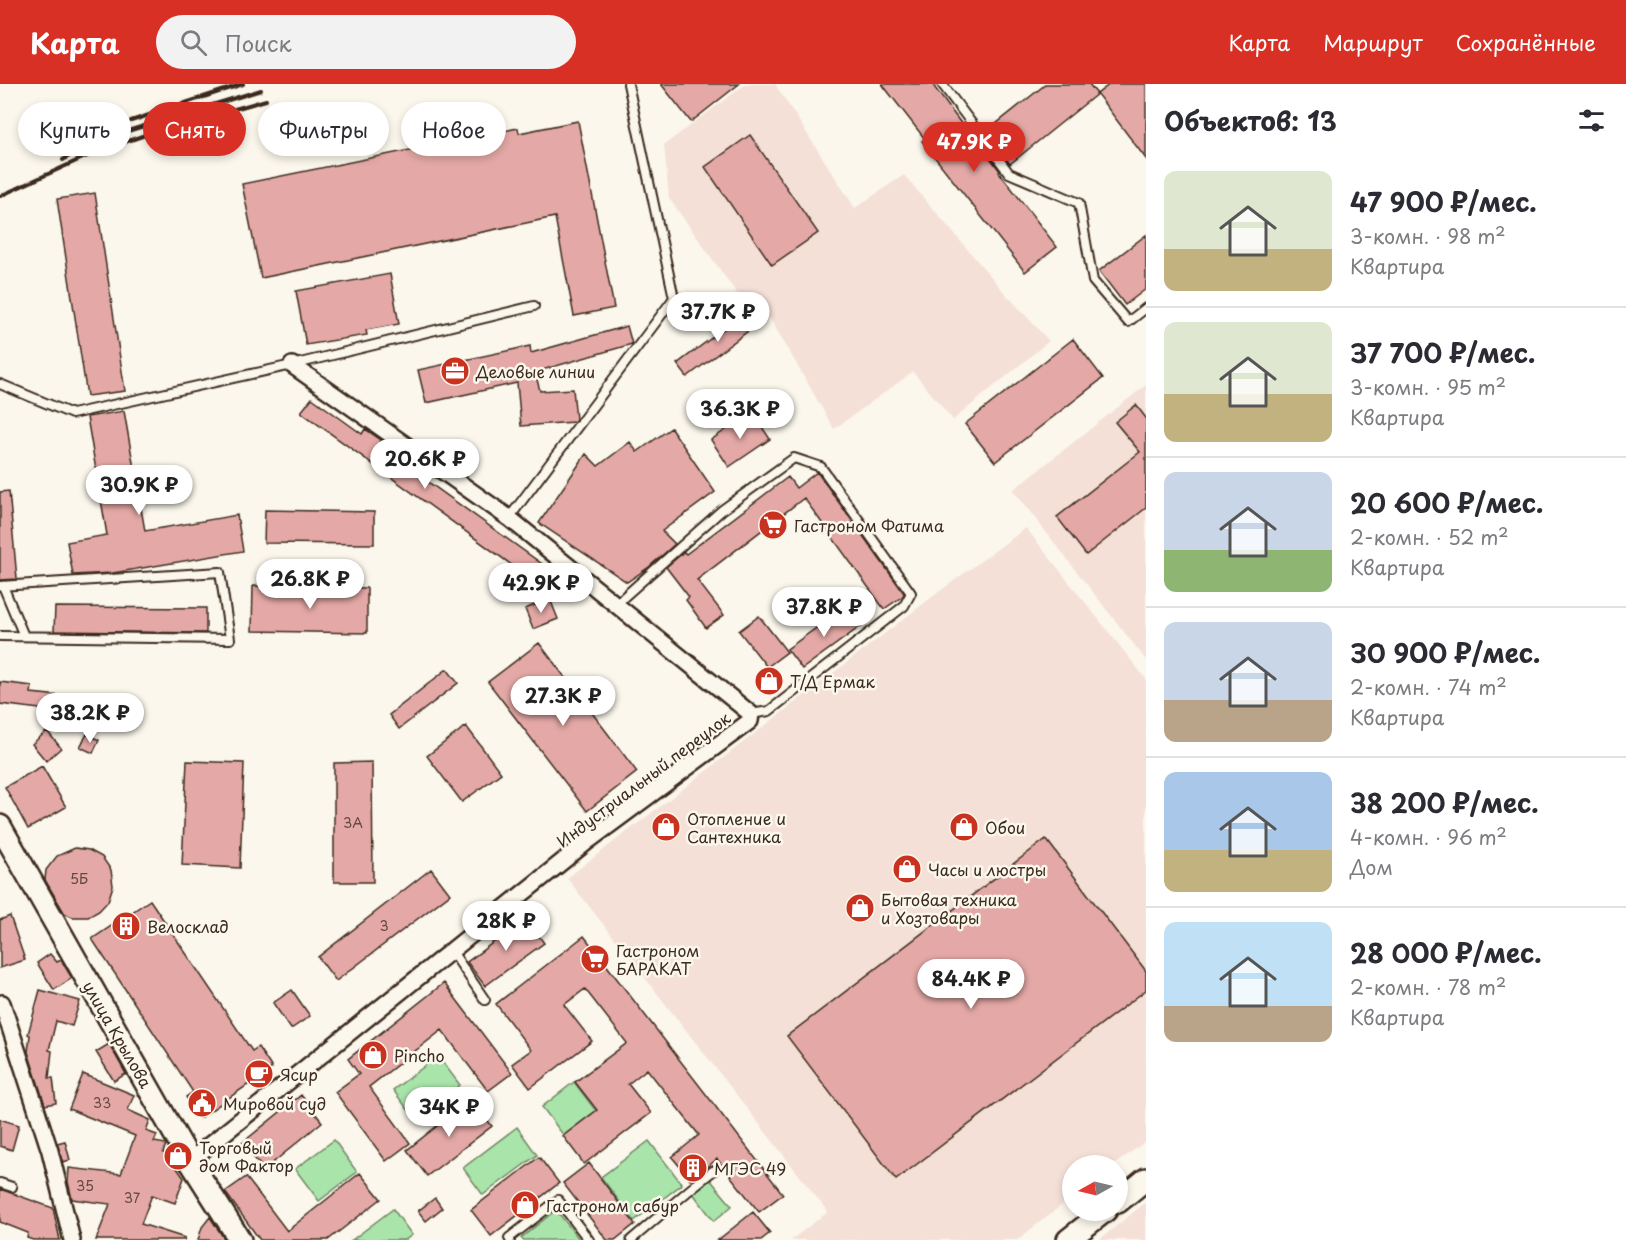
<!DOCTYPE html>
<html lang="ru">
<meta charset="utf-8">
<style>
:root{--surface:#fff;--page:#f2f2f3;--text:#2b2b33;--muted:#7c7c81;--line:#e1e1e2;--accent:#d93025}
body{margin:0;font-family:"Playpen Sans",sans-serif;background:var(--page);color:var(--text);height:100vh;display:flex;flex-direction:column;font-size:22px;white-space:nowrap}
*{box-sizing:border-box;margin:0}
p{font-size:20px;color:var(--muted)}
.icon{flex:none;width:33px;height:33px;fill:none;stroke:currentColor;stroke-width:2;stroke-linecap:round;stroke-linejoin:round}
.map{position:relative;flex:1;overflow:hidden}
.drawer{display:flex;flex-direction:column;background:var(--surface);width:480px}
.drawer>*{flex:none}
.hud{position:absolute;left:18px;top:18px;width:570px;height:54px;display:flex;gap:12px}
.needle{width:39px;rotate:262deg}
.controls{position:absolute;left:1062px;top:1071px;display:grid;gap:12px}
.controls a{display:grid;place-items:center;width:66px;height:66px;border-radius:50%;background:var(--surface);box-shadow:0 3px 9px #0003;font-size:30px}
.price{position:absolute;translate:-50% -51px;padding:0 14px;border-radius:21px;background:#fff;color:#222;font-size:20px;line-height:39px;filter:drop-shadow(0 2px 3px #0008)}
.price::after{content:'';position:absolute;left:50%;top:36px;width:18px;height:14px;margin-left:-9px;background:inherit;clip-path:polygon(0 0,100% 0,50% 100%)}
.price.active{background:var(--accent);color:#fff}
ul{padding:0;list-style:none}
li{display:flex;align-items:center;gap:18px;height:150px;padding:0 18px}
li+li{border-top:2px solid var(--line)}
li span{display:grid;place-items:center;flex:none;width:168px;height:120px;border-radius:12px;color:#555}
li>.icon{margin-inline-start:auto}
span .icon{width:72px;height:72px;fill:#fffc;stroke-width:1}
li b{font-size:26px}
h2{display:flex;justify-content:space-between;align-items:center;height:72px;padding:0 18px;font-size:26px}
.chip{padding:0 21px;border-radius:27px;background:var(--surface);box-shadow:0 3px 9px #0003;font-size:21px;line-height:54px}
.chip.active{background:var(--accent);color:#fff}
header{display:flex;align-items:center;gap:36px;box-sizing:border-box;height:84px;padding:0 30px;background:var(--accent);color:#fff}
header strong{font-size:28px}
nav{display:flex;gap:33px;margin-inline-start:auto;font-size:21px}
.search{width:420px;height:54px;background:var(--page);display:flex;align-items:center;gap:15px;box-sizing:border-box;padding:0 21px;border-radius:33px;color:var(--muted);font-size:22px}
main{display:flex;flex:1;min-height:0}
.map>svg:first-child{display:block}
</style>
<header>
<strong>Карта</strong>
<div class="search"><svg class="icon" aria-label="search" viewBox="0 0 24 24"><circle cx="10" cy="10" r="6"/><path d="M15 15l6 6"/></svg>Поиск</div>
<nav><a>Карта</a><a>Маршрут</a><a>Сохранённые</a></nav>
</header>
<main>
<div class="map">
<svg width="1146" height="1156" viewBox="0 0 1146 1156">
<rect width="100%" height="100%" fill="#fbf7ec"/>
<filter id="ink" filterUnits="userSpaceOnUse"><feTurbulence type="fractalNoise" baseFrequency=".0167" numOctaves="2"/><feDisplacementMap in="SourceGraphic" scale="12" xChannelSelector="R" yChannelSelector="G"/><feConvolveMatrix kernelMatrix="1 2 1 2 8 2 1 2 1" color-interpolation-filters="sRGB"/></filter>
<g filter="url(#ink)">
<path fill="#f4e0d7" d="M746,0H775L855,124L904,91L1004,208L1049,257L953,336L913,288L834,345L756,210L743,218L669,114L664,61Z
M1146,301V576L1013,406Z
M1026,444L1146,595V1057L1114,1081L1072,1082V1113L1017,1156H791L828,1128L567,794L940,507Z
M1146,1118V1156H1099Z"/>
<path fill="#a9e4aa" stroke="#728764" stroke-width="1.5" d="M438,972L460,1001L415,1035L393,1006Z
M574,998L596,1027L564,1052L542,1023Z
M517,1043L537,1071L483,1111L463,1084Z
M334,1056L357,1088L319,1117L295,1085Z
M649,1057L682,1100L634,1137L601,1093Z
M709,1094L732,1122L714,1137L692,1108Z
M393,1125L412,1151L405,1156H352Z
M556,1126L580,1156H523L521,1154Z"/>
<path fill="#e4a9a6" stroke="#3b2a1e" stroke-width="1.5" d="M661,0H739L691,38Z
M882,0H932L974,57L976,55L1000,87L999,88L1057,163L1025,188L922,57L925,55Z
M1046,0H1089L1097,10L1010,80L986,48Z
M1110,0H1146V75L1097,10Z
M578,37L614,224L574,232L555,133L261,194L242,100L518,44L519,49Z
M750,51L818,149L772,181L705,83Z
M95,109L125,307L87,312L57,115Z
M1146,151V205L1125,221L1099,187Z
M390,190L399,240L366,246L367,251L306,261L296,207Z
M750,225L760,238L687,293L677,280Z
M627,242L632,260L535,288L540,307L573,305L576,335L574,338L521,342L517,299L426,319L418,286L530,262L531,269Z
M1073,255L1103,294L995,378L965,340Z
M312,314L362,350L365,345L381,356L377,361L549,485L538,500L301,328Z
M1136,321L1146,334V424L1086,471L1057,433L1140,368L1115,338Z
M124,327L145,447L237,431L243,467L113,489L73,491L67,458L107,451L87,333Z
M752,328L770,355L729,383L711,356Z
M671,344L715,408L662,447L675,460L649,483L627,498L539,439L586,370L598,382L630,358L637,368Z
M817,388L904,509L903,512L884,525L804,414L697,496L724,531L706,544L686,516L689,513L666,483L684,468L686,470L788,393L796,404Z
M9,407L17,495L0,496V408Z
M265,426L374,428V460L264,459Z
M253,502L367,504V549L252,547Z
M550,515L558,535L533,545L525,525Z
M847,522L861,542L802,585L787,565Z
M55,523L206,524V549L54,547Z
M759,532L787,568L767,583L739,547Z
M539,559L637,688L587,727L488,598Z
M447,585L458,599L399,645L389,631Z
M0,598L32,602L31,609L89,615L88,631L0,620Z
M466,642L501,689L462,718L427,672Z
M47,647L61,664L46,677L32,660Z
M87,650L99,656L93,669L80,663Z
M187,677L244,679L240,784L182,781Z
M372,678L373,798H334V679Z
M42,682L66,723L28,745L5,703Z
M1046,755L1146,887V906L896,1096L787,952Z
M75,764L89,766L102,773L111,786L113,802L108,817L99,827L88,833H73L65,830L45,796L46,786L57,772Z
M431,785L450,810L336,897L318,873Z
M150,816L252,967L258,963L272,984L200,1034L186,1013L193,1008L92,855Z
M10,832L25,876L0,884V836Z
M526,834L544,859L485,902L467,878Z
M584,852L783,1110L759,1128L717,1075L691,1096L672,1073L699,1051L647,985L628,1000L651,1029L584,1080L563,1052L597,1026L575,998L627,959L585,905L564,921L592,957L530,1004L512,980L531,966L496,920Z
M50,870L57,878L61,876L72,894L54,906L37,879Z
M444,899L512,989L488,1007L442,946L369,1003L410,1059L386,1077L335,1008L359,990L348,975Z
M40,906L80,917L72,942L56,937L49,966L52,967L49,994H53L56,1019L45,1021L28,968L30,951L28,950Z
M292,906L310,932L291,945L273,919Z
M109,960L126,990L114,997L96,968Z
M83,990L134,1011L128,1026L150,1036L146,1047L157,1051L154,1058L166,1060L163,1069L167,1070L184,1094L175,1119L152,1111L141,1140L185,1154L184,1156H96L110,1120L72,1115L68,1098L69,1084L121,1090L135,1052L69,1025Z
M301,1011L322,1038L264,1086L242,1059Z
M471,1015L492,1042L427,1092L407,1066Z
M0,1035L19,1041L12,1066L0,1062Z
M65,1057L70,1076L63,1078L57,1059Z
M539,1073L559,1099L491,1152L471,1126Z
M589,1079L635,1140L615,1156H607L563,1099Z
M360,1089L381,1115L328,1156H260L225,1108L246,1093L287,1147Z
M0,1105L53,1124L60,1156H33L27,1154L28,1149L0,1138Z
M435,1114L442,1124L426,1137L418,1127Z
M753,1128L770,1149L761,1156H718Z
M210,1133L225,1156H198L202,1143Z"/>
<g fill="none" stroke-linecap="round" stroke-linejoin="round">
<g stroke="#3b2a1e" stroke-width="12">
<path id="lane" d="M942,0L1009,89L1079,119L1093,197L1128,238L1146,224
M0,300L72,330L292,281L534,222
M509,434L674,214L628,0
M0,502L220,488L230,555L0,552
M3,502L24,552
M616,520L722,426L794,374L821,383L911,509L904,522L769,627L751,630
M451,866L485,916
M0,1099L12,1103
M510,1156L509,1154L558,1116L589,1156
M631,1156C659,1133 684,1109 713,1087"/>
</g>
<g stroke="#3b2a1e" stroke-width="20">
<path id="street" d="M2,919L50,1067L72,1156
M187,1079L588,757L750,637L751,630L509,434L292,281"/>
</g>
<g stroke="#3b2a1e" stroke-width="26">
<path id="secondary" d="M0,742L190,1077L240,1156
M1118,1118L1146,1095
M1068,1156L1106,1126"/>
</g>
<use href="#lane" stroke="#fbf7ec" stroke-width="8"/>
<use href="#street" stroke="#fbf7ec" stroke-width="15"/>
<use href="#secondary" stroke="#fbf7ec" stroke-width="21"/>
<path stroke="#3b2a1e" stroke-width="4" d="M131,37L243,0
M93,62L118,50L261,6
M63,76L99,53
M0,112L96,68L151,49L266,16"/>
</g>
</g>
<defs>
<g id="office-disc" transform="scale(1.5)"><circle r="9.5" fill="#c8321e" stroke="#fbf7ec"/><path d="M-6-3h4V-5.5h4V-3h4V5H-6ZM-1-4.5V-3h2v-1.5ZM-6 0V1H6V0Z" fill="#fff"/></g>
<g id="supermarket-disc" transform="scale(1.5)"><circle r="9.5" fill="#c8321e" stroke="#fbf7ec"/><path d="M-6-5.5h2.5l.6 2H6L4.5 2H-2.5L-4.4-4H-6ZM-1.5 3.2a1.3 1.3 0 1 0 .1 0ZM3 3.2a1.3 1.3 0 1 0 .1 0Z" fill="#fff"/></g>
<g id="shop-disc" transform="scale(1.5)"><circle r="9.5" fill="#c8321e" stroke="#fbf7ec"/><path d="M-5-2.5h2.3a2.7 3.5 0 0 1 5.4 0H5L5.5 6h-11ZM-1.5-2.5h3a1.5 2.3 0 0 0-3 0Z" fill="#fff"/></g>
<g id="building-disc" transform="scale(1.5)"><circle r="9.5" fill="#c8321e" stroke="#fbf7ec"/><path d="M-4-6H4V6H1V3H-1V6H-4ZM-2.5-4.3h1.7v1.8h-1.7ZM.8-4.3h1.7v1.8H.8ZM-2.5-1h1.7V.8h-1.7ZM.8-1h1.7V.8H.8Z" fill="#fff"/></g>
<g id="cafe-disc" transform="scale(1.5)"><circle r="9.5" fill="#c8321e" stroke="#fbf7ec"/><path d="M-5.5-4.5H6V0H3Q3 3.5 0 3.5H-2.5Q-5.5 3.5-5.5 0ZM3-3.2v2h1.7v-2ZM-6 4.5H4V6H-6Z" fill="#fff"/></g>
<g id="civic-disc" transform="scale(1.5)"><circle r="9.5" fill="#c8321e" stroke="#fbf7ec"/><path d="M-.6-6.5H3V-4.5H.6V-3L4-1V1h2V6H-6V1h2V-1L-.6-3ZM-1.2 2.5V6h2.4V2.5Z" fill="#fff"/></g>
</defs>
<g fill-rule="evenodd">
<use href="#office-disc" x="455" y="287"/>
<use href="#supermarket-disc" x="773" y="441"/>
<use href="#shop-disc" x="769" y="597"/>
<use href="#shop-disc" x="666" y="743"/>
<use href="#shop-disc" x="964" y="743"/>
<use href="#shop-disc" x="907" y="785"/>
<use href="#shop-disc" x="860" y="824"/>
<use href="#building-disc" x="126" y="842"/>
<use href="#supermarket-disc" x="595" y="875"/>
<use href="#shop-disc" x="373" y="971"/>
<use href="#cafe-disc" x="259" y="990"/>
<use href="#civic-disc" x="202" y="1019"/>
<use href="#shop-disc" x="178" y="1072"/>
<use href="#building-disc" x="693" y="1084"/>
<use href="#shop-disc" x="525" y="1121"/>
</g>
<g text-anchor="middle" dominant-baseline="central" stroke-width="5" stroke-linejoin="round" paint-order="stroke">
<g font-size="14" fill="#654a40">
<text x="353" y="738">3А</text>
<text x="79" y="794">5Б</text>
<text x="384" y="841">3</text>
<text x="102" y="1018">33</text>
<text x="85" y="1101">35</text>
<text x="132" y="1113">37</text>
</g>
<g font-size="16" fill="#3b2a1e" stroke="#fbf7ec" text-anchor="start">
<text x="476" y="287">Деловые линии</text>
<text x="794" y="441">Гастроном Фатима</text>
<text x="790" y="597">Т/Д Ермак</text>
<text x="687" y="734">Отопление и<tspan x="687" dy="18">Сантехника</tspan></text>
<text x="985" y="743">Обои</text>
<text x="928" y="785">Часы и люстры</text>
<text x="881" y="815">Бытовая техника<tspan x="881" dy="18">и Хозтовары</tspan></text>
<text x="147" y="842">Велосклад</text>
<text x="616" y="866">Гастроном<tspan x="616" dy="18">БАРАКАТ</tspan></text>
<text x="394" y="971">Pincho</text>
<text x="280" y="990">Ясир</text>
<text x="223" y="1019">Мировой суд</text>
<text x="199" y="1063">Торговый<tspan x="199" dy="18">дом Фактор</tspan></text>
<text x="714" y="1084">МГЭС 49</text>
<text x="546" y="1121">Гастроном сабур</text>
</g>
<g font-size="16" fill="#3b2a1e" stroke="#fbf7ec">
<text transform="translate(643 695) rotate(-37)">Индустриальный переулок</text>
<text transform="translate(118 950) rotate(60)">улица Крылова</text>
</g>
</g>
</svg>
<div class="controls">
<a><svg class="needle" viewBox="-14 -14 28 28"><path d="M0-13l5 13h-10z" fill="#e53935"/><path d="M0 13l5-13h-10z" fill="#7c7c81"/></svg></a>
</div>
<b class="price active" style="left:974px;top:89px">47.9K ₽</b>
<b class="price" style="left:718px;top:259px">37.7K ₽</b>
<b class="price" style="left:740px;top:356px">36.3K ₽</b>
<b class="price" style="left:425px;top:406px">20.6K ₽</b>
<b class="price" style="left:139px;top:432px">30.9K ₽</b>
<b class="price" style="left:310px;top:526px">26.8K ₽</b>
<b class="price" style="left:541px;top:530px">42.9K ₽</b>
<b class="price" style="left:824px;top:554px">37.8K ₽</b>
<b class="price" style="left:563px;top:643px">27.3K ₽</b>
<b class="price" style="left:90px;top:660px">38.2K ₽</b>
<b class="price" style="left:506px;top:868px">28K ₽</b>
<b class="price" style="left:971px;top:926px">84.4K ₽</b>
<b class="price" style="left:449px;top:1054px">34K ₽</b>
<div class="hud">
<a class="chip">Купить</a>
<a class="chip active">Снять</a>
<a class="chip">Фильтры</a>
<a class="chip">Новое</a>
</div>
</div>
<section class="drawer">
<h2>Объектов: 13<svg class="icon" aria-label="filters" viewBox="0 0 24 24"><path d="M4 7h16M4 17h16"/><circle cx="9" cy="7" r="2"/><circle cx="15" cy="17" r="2"/></svg></h2>
<ul>
<li><span style="background:linear-gradient(#dfe7d0 65%,#c2b280 0)"><svg class="icon" aria-label="home" viewBox="0 0 24 24"><path d="M3 11l9-7 9 7M6 9v11h12V9"/></svg></span><div><b>47 900 ₽/мес.</b><p>3-комн. · 98 m²</p><p>Квартира</p></div></li>
<li><span style="background:linear-gradient(#dfe7d0 60%,#c2b280 0)"><svg class="icon" aria-label="home" viewBox="0 0 24 24"><path d="M3 11l9-7 9 7M6 9v11h12V9"/></svg></span><div><b>37 700 ₽/мес.</b><p>3-комн. · 95 m²</p><p>Квартира</p></div></li>
<li><span style="background:linear-gradient(#c9d6e8 65%,#8fb573 0)"><svg class="icon" aria-label="home" viewBox="0 0 24 24"><path d="M3 11l9-7 9 7M6 9v11h12V9"/></svg></span><div><b>20 600 ₽/мес.</b><p>2-комн. · 52 m²</p><p>Квартира</p></div></li>
<li><span style="background:linear-gradient(#c9d6e8 65%,#b9a48a 0)"><svg class="icon" aria-label="home" viewBox="0 0 24 24"><path d="M3 11l9-7 9 7M6 9v11h12V9"/></svg></span><div><b>30 900 ₽/мес.</b><p>2-комн. · 74 m²</p><p>Квартира</p></div></li>
<li><span style="background:linear-gradient(#a9c7e8 65%,#c2b280 0)"><svg class="icon" aria-label="home" viewBox="0 0 24 24"><path d="M3 11l9-7 9 7M6 9v11h12V9"/></svg></span><div><b>38 200 ₽/мес.</b><p>4-комн. · 96 m²</p><p>Дом</p></div></li>
<li><span style="background:linear-gradient(#bfe0f5 70%,#b9a48a 0)"><svg class="icon" aria-label="home" viewBox="0 0 24 24"><path d="M3 11l9-7 9 7M6 9v11h12V9"/></svg></span><div><b>28 000 ₽/мес.</b><p>2-комн. · 78 m²</p><p>Квартира</p></div></li>
</ul>
</section>
</main>
